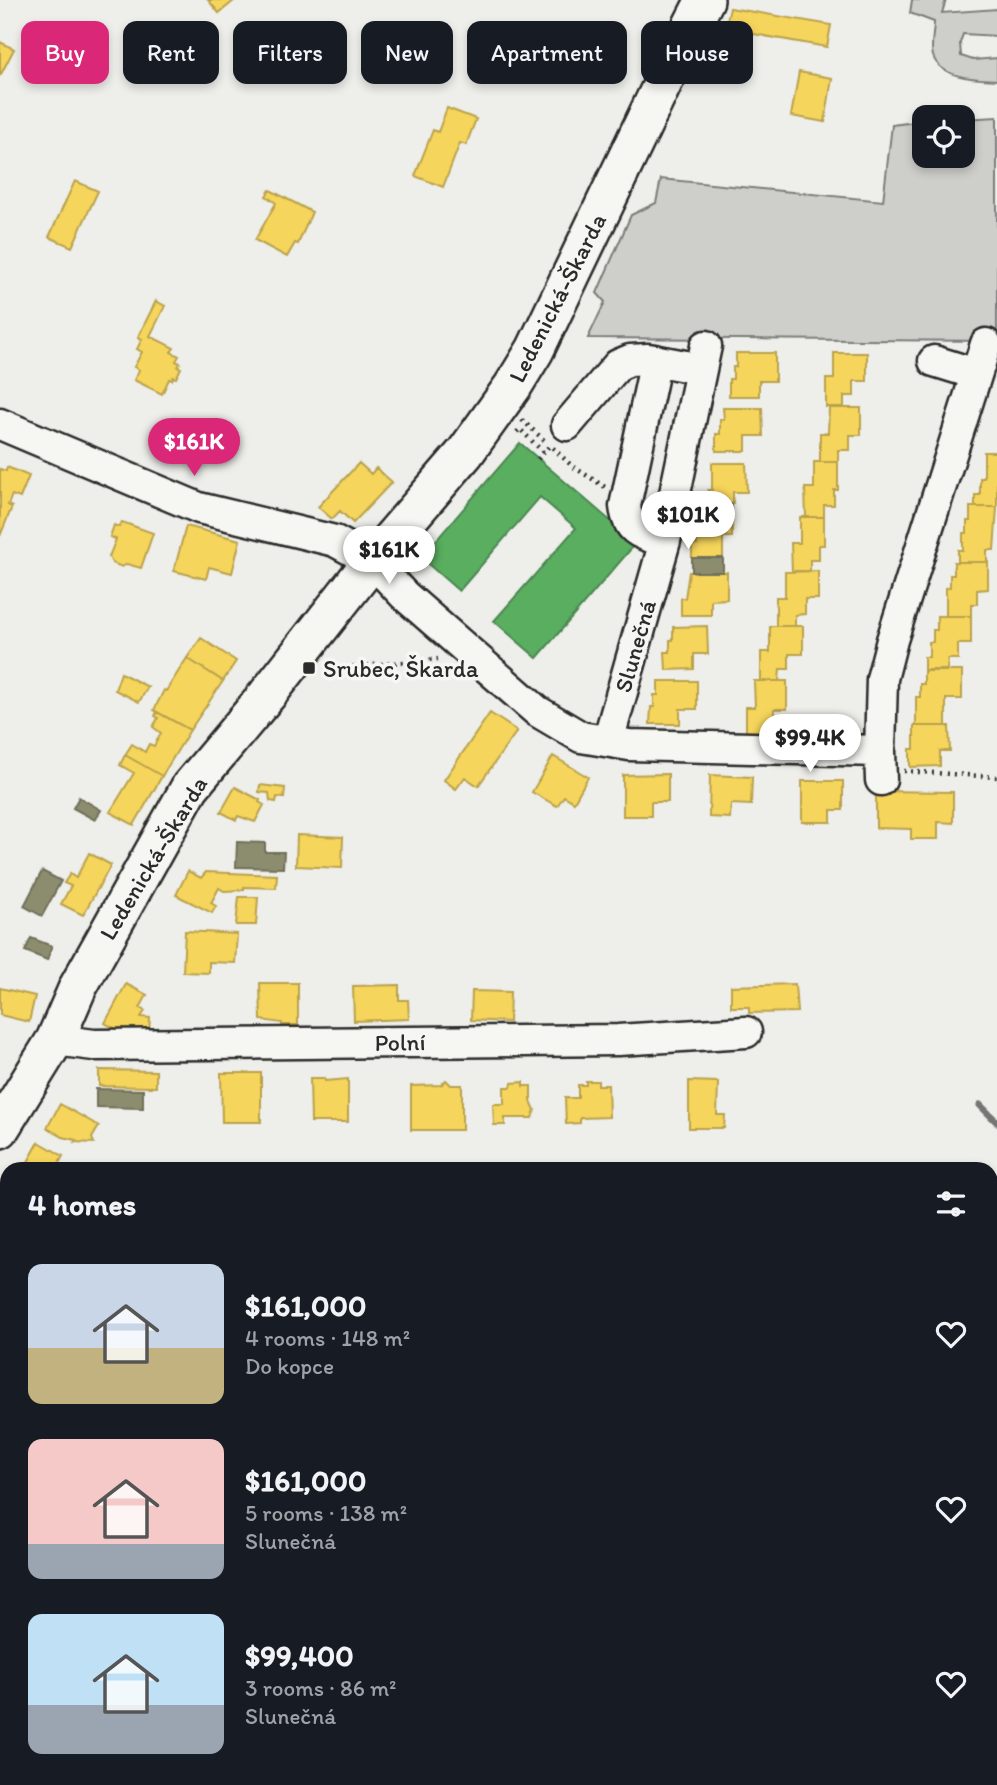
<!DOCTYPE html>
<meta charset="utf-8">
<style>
:root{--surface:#171b24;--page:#242831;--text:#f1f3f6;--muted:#9ea1a6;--accent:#db2777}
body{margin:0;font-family:Itim,sans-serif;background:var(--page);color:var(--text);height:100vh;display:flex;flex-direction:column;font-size:26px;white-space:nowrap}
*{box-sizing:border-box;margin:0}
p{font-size:23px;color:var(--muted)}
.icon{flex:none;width:38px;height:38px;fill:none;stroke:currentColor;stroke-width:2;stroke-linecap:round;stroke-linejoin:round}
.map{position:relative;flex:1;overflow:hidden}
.sheet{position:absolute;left:0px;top:1162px;width:998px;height:623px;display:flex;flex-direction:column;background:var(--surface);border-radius:21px 21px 0 0;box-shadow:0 4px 10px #0003}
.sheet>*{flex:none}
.hud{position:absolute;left:21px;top:21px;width:956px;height:63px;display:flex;gap:14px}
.buttons{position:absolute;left:912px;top:105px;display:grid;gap:14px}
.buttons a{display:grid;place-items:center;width:63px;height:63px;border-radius:14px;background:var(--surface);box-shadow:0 4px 10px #0003;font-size:35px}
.price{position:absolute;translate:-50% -60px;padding:0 16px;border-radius:24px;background:#fff;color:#222;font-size:23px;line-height:46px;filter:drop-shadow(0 2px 4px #0008)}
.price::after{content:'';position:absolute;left:50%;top:42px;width:21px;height:16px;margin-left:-10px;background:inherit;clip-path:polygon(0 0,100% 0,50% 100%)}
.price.on{background:var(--accent);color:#fff}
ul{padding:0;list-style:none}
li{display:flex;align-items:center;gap:21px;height:175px;padding:0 28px}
li span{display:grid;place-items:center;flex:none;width:196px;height:140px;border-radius:14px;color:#555}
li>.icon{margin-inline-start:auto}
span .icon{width:84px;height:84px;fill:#fffc;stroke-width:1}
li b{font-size:30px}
h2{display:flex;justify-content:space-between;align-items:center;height:84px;padding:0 28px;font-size:30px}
.tag{padding:0 24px;border-radius:14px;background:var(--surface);box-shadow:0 4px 10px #0003;font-size:24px;line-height:63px}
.tag.on{background:var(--accent);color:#fff}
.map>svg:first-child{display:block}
</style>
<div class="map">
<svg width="997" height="1785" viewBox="0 0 997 1785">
<rect width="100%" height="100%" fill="#eeeeea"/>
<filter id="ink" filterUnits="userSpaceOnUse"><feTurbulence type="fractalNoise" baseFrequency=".0143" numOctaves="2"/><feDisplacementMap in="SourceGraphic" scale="14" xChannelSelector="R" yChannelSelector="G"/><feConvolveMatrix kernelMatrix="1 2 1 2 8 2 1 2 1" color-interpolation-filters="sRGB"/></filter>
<g filter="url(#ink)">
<path fill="#cececa" stroke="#7c7c7a" stroke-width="2" d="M912,0H946L942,13L997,9V36L963,34L960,43L961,56L973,60L997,58V80C977,79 941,79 933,56C930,47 934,32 934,22L910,13Z
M997,117V341L588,338L605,302L597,293L631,215L656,203L661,179L883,201L892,125L924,121V156H962L963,119Z"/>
<path fill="#f6d55c" stroke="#b9a24d" stroke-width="2" d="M208,0H235L219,13Z
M730,8L831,25L827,47L725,29Z
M0,42L14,49L0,76Z
M523,60L536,65L529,82L506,72L510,62L521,65Z
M799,72L832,78L825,122L791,116Z
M447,108L476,119L466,145L460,143L443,187L415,176L433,130L438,132Z
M75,181L98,191L72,247L49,237Z
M270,190L312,212L298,244L295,243L287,257L255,240L276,203L266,196Z
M156,301L165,306L150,336L174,348L171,352L179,356L176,361L180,363L178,367L181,368L176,378L173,377L172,380L169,379L162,394L134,380L139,370L134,367L142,352L137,349L142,339L138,337Z
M736,353H775V381H759V396H729V379H733V367H736Z
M834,353H867V381H854V396H844V407H826V379H834Z
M723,408H762L763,436H746V451H716V434H720V419H724Z
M829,408H861V435H850V450H838V462H820V433H828Z
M984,452H997V507H975V495H980V478H984Z
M814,462H838V490H834V505H824V517H806L805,488H814Z
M359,463L371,474L376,468L392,482L353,523L340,511L332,519L318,507Z
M712,463H746L747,492H733V504H708V490H712Z
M7,467L29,476L20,498L12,495L8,505L12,507L0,536V469L6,471Z
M970,507H997L994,550H987V562H958V550H963V533H967V521H970Z
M700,517H732V537H723V558H692V545H697L696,535H700Z
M800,517H824V545H819V560H810V571H792L791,543H800Z
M122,522L153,533L141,568L127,564L122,567L112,563L109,557L116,539L110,537L114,525L119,527Z
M186,526L240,540L232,573L209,567L206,579L174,571Z
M954,562H988V589L977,590V604H971V616H946V588L950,587V575H954Z
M818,571V599H805V614L795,615V626H776V597H785V572Z
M689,572H727V599L711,600V615H681V598H685Z
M937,616H971V644H958V659H948L947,670H924V657H929V642H933V630H937Z
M707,626L708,654H694V669L666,670L665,652H670V640H673V627Z
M770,626H803V654H789V669H780L779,681H761V652H770Z
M201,638L236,661L223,681L187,658Z
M187,658L223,681L190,730L154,710L164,690L166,691Z
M924,671H962V699H946V726H916V697H920V684H924Z
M121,673L148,687L139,702L115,690Z
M658,681H697V709H680V724H650L651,707H654V695H658Z
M754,681H787V709H774V723L764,724L765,735H746V707H755Z
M157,712L190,730L162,776L125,755L132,744L145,752L149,744L154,746L161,733L153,727L158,718L155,716Z
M490,713L517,731L478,786L465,777L456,789L444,780Z
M914,726H949L950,751H940V766L910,767V749H914Z
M125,755L162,776L134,825L110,812L134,773L120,765Z
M553,756L588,777L574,802L564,796L557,806L532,792Z
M668,774V802H651V816H623V775Z
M710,775L752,777L751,805L731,804L730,818L709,817Z
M802,781H843V810H831V822H802Z
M260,785L285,788L284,798L277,797L276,802L270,801L269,793L259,792Z
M235,787L260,800L259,802L264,805L255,822L238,816L236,820L221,812Z
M876,791L953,792V823L938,822V839H911V829L876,828Z
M297,835L343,837L342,868L296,866Z
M89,853L111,865L83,915L61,904L71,886L64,883L70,874L76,878Z
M188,871L201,878L206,872L277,875L276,888L244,887V890L224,891L219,888L211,903L216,906L212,913L176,895Z
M239,897H258L256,925H236Z
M185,931L237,934L235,963L209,962V973L183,972Z
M260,983H298V1025H282V1023L261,1020Z
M126,984L147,995L140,1008L145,1011L141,1017L150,1018L149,1033L121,1032L105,1023Z
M795,984L797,1012L749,1013V1007H731V986Z
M399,985V1000H408L409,1019L354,1021L353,986Z
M0,988L35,996L29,1022L0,1015Z
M472,991L510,992L509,1022L471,1020Z
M99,1070L156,1071V1087L99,1086Z
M221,1073H261V1122H222Z
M310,1078H324L325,1081L348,1079V1122H311Z
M446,1080L451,1085H462V1130H411V1086L441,1085Z
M586,1081H598V1085H608L609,1117L580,1118V1123L566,1124L565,1098H578V1085H586Z
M689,1081L718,1082L717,1115H725L724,1128H689Z
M523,1082V1086H531V1101L535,1110L532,1118H505V1125H494L493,1104H504V1087H511L512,1083Z
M60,1104L99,1126L92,1138L94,1143L75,1142L76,1140L63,1137L47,1128Z
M39,1142L63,1156L56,1169H24Z
M0,1249L7,1253L2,1264L7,1266V1292H0Z
M0,1346H7V1391H0Z
M4,1640H7V1677L1,1671Z"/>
<path fill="#5aae61" stroke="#4c8751" stroke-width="2" d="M520,443L636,543L537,658L494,621L576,528L540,497L459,591L421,558Z"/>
<path fill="#8c8c6e" stroke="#6f6f5a" stroke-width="2" d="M708,504H732V517L708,516Z
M692,558H723V572H692Z
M79,797L101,810L95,820L73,808Z
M237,842L265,843V852H284L283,868L236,867Z
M42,871L61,881L42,916L24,906Z
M31,938L52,946L47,960L25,951Z
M96,1089L143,1090V1108L96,1107Z"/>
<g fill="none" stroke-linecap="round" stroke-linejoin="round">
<path stroke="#757573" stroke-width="7" d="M980,1105L997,1122"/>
<g stroke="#2b2b2b" stroke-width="35">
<path id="minor" d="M656,360L625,506C628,533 642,534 665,541
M934,361L976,374
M0,424L199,508L335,541L372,561L404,595L537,711L581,737L629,745L880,751L882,679L892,640L986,344
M567,425L618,365L630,360L648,359L701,369
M608,741L665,541L706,346
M880,751L881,780
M55,1040L94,1045L618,1040L746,1032
M0,1698H7
M433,1778V1785"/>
</g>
<g stroke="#2b2b2b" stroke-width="42">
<path id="major" d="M0,1129L55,1040L78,987L190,787L267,695L372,561L465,453L513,386L535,350L671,66L705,0"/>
</g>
<path stroke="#2b2b2b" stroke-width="4.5" stroke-dasharray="2 5" stroke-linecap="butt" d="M522,420L544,440
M517,432L520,429L544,453
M553,448L572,466L605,487
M538,459L550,445
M325,669L438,659
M904,771L997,777
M990,1692H997"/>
<use href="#minor" stroke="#f6f6f2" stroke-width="30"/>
<use href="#major" stroke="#f6f6f2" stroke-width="37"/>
</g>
</g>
<rect fill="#2b2b2b" stroke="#f6f6f2" stroke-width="2.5" x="302" y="661" width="14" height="14" rx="3.5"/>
<g text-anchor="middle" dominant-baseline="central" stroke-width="7" stroke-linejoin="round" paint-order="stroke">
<g font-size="24" fill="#2b2b2b" stroke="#f6f6f2">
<text transform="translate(557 298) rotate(-63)">Ledenická-Škarda</text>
<text transform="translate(635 646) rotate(-74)">Slunečná</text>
<text transform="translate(153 858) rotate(-59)">Ledenická-Škarda</text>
<text transform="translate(400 1042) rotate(-1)">Polní</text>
</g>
<g font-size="24" fill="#2b2b2b" stroke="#f6f6f2" text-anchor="start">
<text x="323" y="668">Srubec, Škarda</text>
</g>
</g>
</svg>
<div class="buttons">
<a><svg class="icon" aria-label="locate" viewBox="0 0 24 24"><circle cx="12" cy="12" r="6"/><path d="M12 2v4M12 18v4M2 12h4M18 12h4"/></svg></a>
</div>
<b class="price on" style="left:194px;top:478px">$161K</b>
<b class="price" style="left:688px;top:551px">$101K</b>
<b class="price" style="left:389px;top:586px">$161K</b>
<b class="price" style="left:810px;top:774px">$99.4K</b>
<div class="hud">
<a class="tag on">Buy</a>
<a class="tag">Rent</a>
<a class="tag">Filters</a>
<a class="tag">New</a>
<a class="tag">Apartment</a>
<a class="tag">House</a>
</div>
<section class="sheet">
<h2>4 homes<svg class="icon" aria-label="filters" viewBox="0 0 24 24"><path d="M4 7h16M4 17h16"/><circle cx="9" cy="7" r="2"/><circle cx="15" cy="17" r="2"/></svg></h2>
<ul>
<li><span style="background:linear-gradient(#c9d6e8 60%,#c2b280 0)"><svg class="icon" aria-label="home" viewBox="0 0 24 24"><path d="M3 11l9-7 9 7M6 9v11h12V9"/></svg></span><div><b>$161,000</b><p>4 rooms · 148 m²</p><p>Do kopce</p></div><svg class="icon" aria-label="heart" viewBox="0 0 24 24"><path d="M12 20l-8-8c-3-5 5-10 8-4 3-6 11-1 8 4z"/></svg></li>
<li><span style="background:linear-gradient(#f6c9c9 75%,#9aa5b1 0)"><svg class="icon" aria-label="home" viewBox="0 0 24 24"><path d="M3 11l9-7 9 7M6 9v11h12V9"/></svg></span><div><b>$161,000</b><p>5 rooms · 138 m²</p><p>Slunečná</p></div><svg class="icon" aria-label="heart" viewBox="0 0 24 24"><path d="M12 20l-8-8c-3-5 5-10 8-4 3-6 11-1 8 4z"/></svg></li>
<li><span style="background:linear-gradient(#bfe0f5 65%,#9aa5b1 0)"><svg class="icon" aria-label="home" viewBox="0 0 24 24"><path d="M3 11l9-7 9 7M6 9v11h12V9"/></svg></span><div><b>$99,400</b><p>3 rooms · 86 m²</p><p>Slunečná</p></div><svg class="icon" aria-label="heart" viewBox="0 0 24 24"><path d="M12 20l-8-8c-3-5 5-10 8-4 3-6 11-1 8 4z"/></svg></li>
</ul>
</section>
</div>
